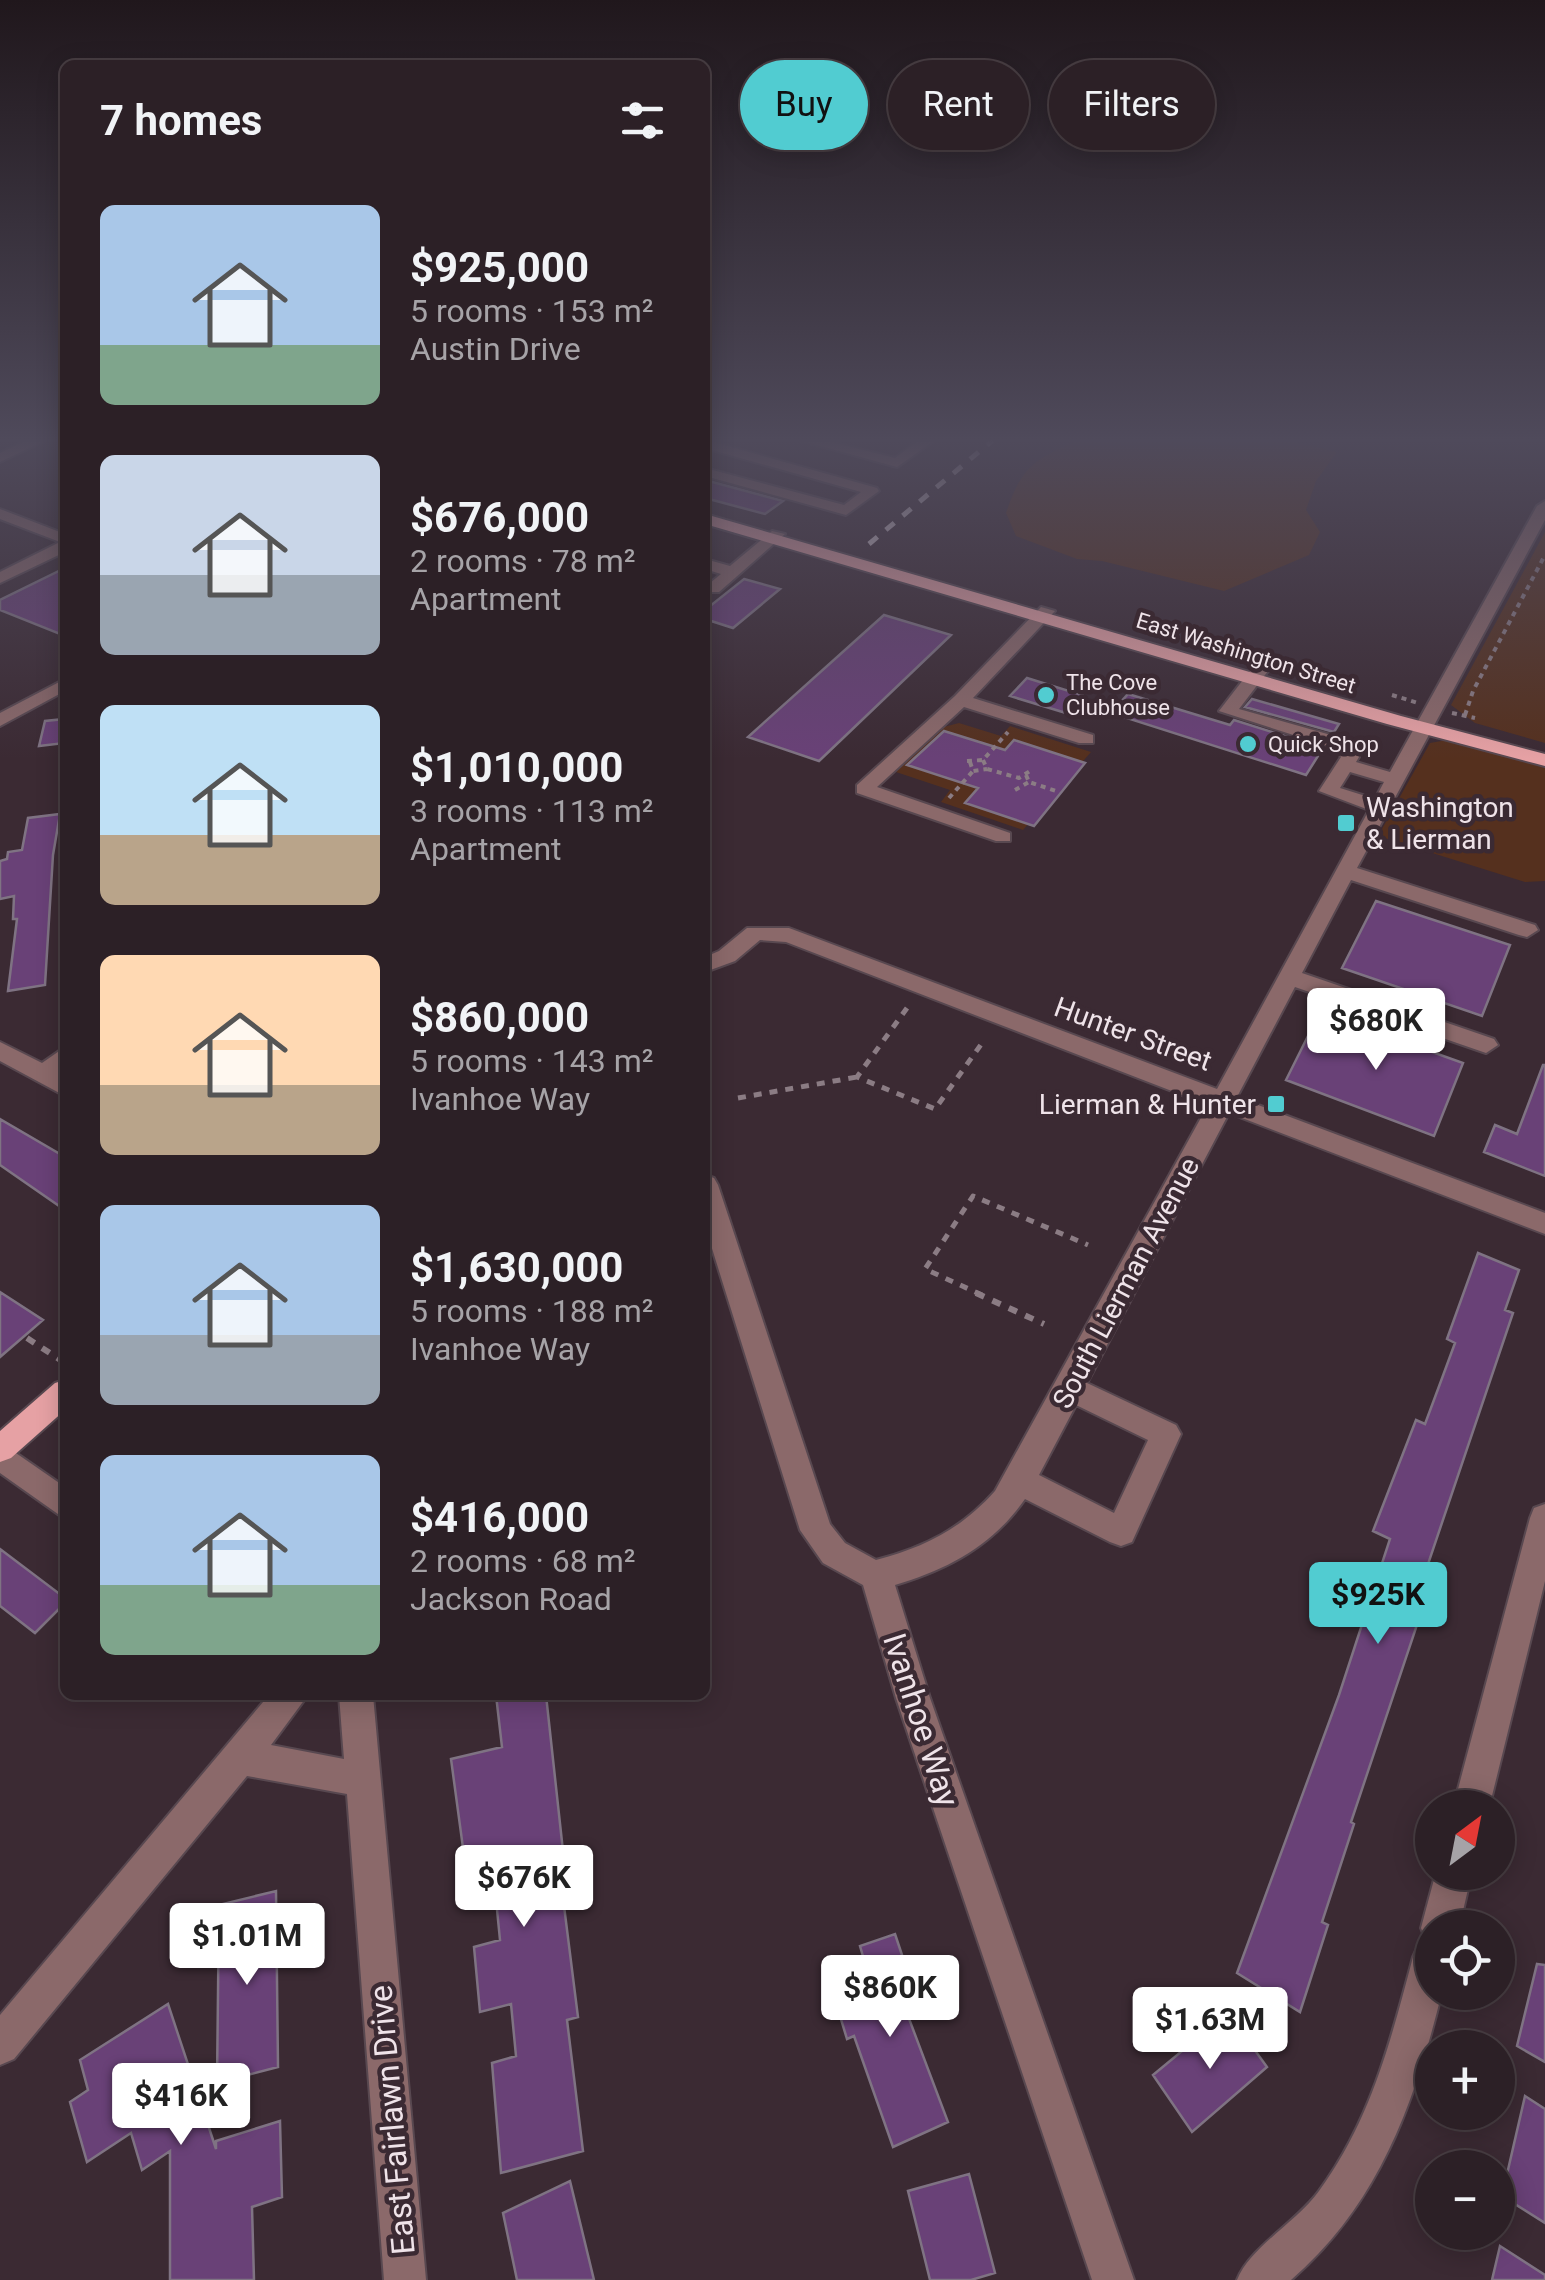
<!DOCTYPE html>
<meta charset="utf-8">
<style>
:root{--surface:#2c2026;--page:#382d32;--text:#f1f3f6;--muted:#a6a3a7;--line:#483e43;--accent:#51ccd1}
body{margin:0;font-family:Roboto,sans-serif;background:var(--page);color:var(--text);height:100vh;display:flex;flex-direction:column;font-size:38px;white-space:nowrap}
*{box-sizing:border-box;margin:0}
p{font-size:32px;color:var(--muted)}
.icon{flex:none;width:55px;height:55px;fill:none;stroke:currentColor;stroke-width:2;stroke-linecap:round;stroke-linejoin:round}
.map{position:relative;flex:1;overflow:hidden}
.drawer{position:absolute;left:60px;top:60px;width:650px;height:1640px;display:flex;flex-direction:column;background:var(--surface);border-radius:15px;box-shadow:0 5px 25px #0003,0 0 0 2px var(--line)}
.drawer>*{flex:none}
.hud{position:absolute;left:740px;top:60px;width:655px;height:90px;display:flex;gap:20px}
.needle{width:65px;rotate:32deg}
.controls{position:absolute;left:1415px;top:1790px;display:grid;gap:20px}
.controls a{display:grid;place-items:center;width:100px;height:100px;border-radius:50%;background:var(--surface);box-shadow:0 5px 25px #0003,0 0 0 2px var(--line);font-size:50px}
.price{position:absolute;translate:-50% -85px;padding:0 22px;border-radius:10px;background:#fff;color:#222;font-size:32px;line-height:65px;filter:drop-shadow(0 2px 5px #0008)}
.price::after{content:'';position:absolute;left:50%;top:60px;width:30px;height:22px;margin-left:-15px;background:inherit;clip-path:polygon(0 0,100% 0,50% 100%)}
.price.active{background:var(--accent);color:#111}
ul{padding:0;list-style:none}
li{display:flex;align-items:center;gap:30px;height:250px;padding:0 40px}
li span{display:grid;place-items:center;flex:none;width:280px;height:200px;border-radius:15px;color:#555}
li>.icon{margin-inline-start:auto}
span .icon{width:120px;height:120px;fill:#fffc;stroke-width:1}
li b{font-size:42px}
h2{display:flex;justify-content:space-between;align-items:center;height:120px;padding:0 40px;font-size:42px}
.chip{padding:0 35px;border-radius:45px;background:var(--surface);box-shadow:0 5px 25px #0003,0 0 0 2px var(--line);font-size:35px;line-height:90px}
.chip.active{background:var(--accent);color:#111}
.map>svg:first-child{display:block}
</style>
<div class="map">
<svg width="1545" height="2280" viewBox="0 0 1545 2280">
<rect width="100%" height="100%" fill="#3b2a33"/>
<path fill="#55301e" d="M1077,440H1287L1337,452L1316,481L1306,510L1320,532L1309,555L1224,591L1102,561L1077,559L1016,536L1006,513C1022,465 1034,461 1077,440Z
M1545,532V743L1475,723L1451,705Z
M959,723L1001,736L1010,726L1091,752L1023,830L941,802L950,790L896,772L936,729Z
M1447,740L1545,768V881L1525,882L1378,836L1430,743Z"/>
<path fill="#694177" stroke="#7f7383" stroke-width="2.5" d="M705,480L783,501L765,514L705,498Z
M65,568V636L0,610V600Z
M744,579L780,589L733,628L705,619V610Z
M884,615L951,635L819,761L748,737Z
M1027,678L1082,695L1066,713L1010,696Z
M1128,694L1230,725L1234,720L1323,748L1306,775L1111,713Z
M1252,699L1339,724L1334,732L1245,707Z
M65,719V743L39,746L45,721Z
M944,731L1005,750L1014,740L1085,763L1034,826L965,803L978,788L907,765Z
M60,814L53,855L45,985L8,991L17,919H13L14,896L0,899V861L7,859L8,852L22,850L28,818Z
M1376,901L1510,945L1482,1016L1342,968Z
M1320,1012L1463,1063L1434,1136L1286,1080Z
M1543,1065H1545V1176L1484,1152L1495,1125L1517,1134Z
M0,1119L65,1157V1210L0,1165Z
M1478,1253L1519,1270L1505,1310L1513,1313L1426,1570L1434,1574L1351,1822L1354,1824L1322,1922L1328,1925L1300,2012L1237,1973L1339,1695L1390,1539L1373,1531L1416,1420L1425,1424L1441,1381L1455,1343L1447,1339Z
M0,1292L43,1320L0,1357Z
M0,1549L65,1598V1603L35,1633L0,1606Z
M496,1695H546L568,1897L563,1898L578,2017L567,2020L583,2151L501,2173L492,2063L516,2056L511,2004L480,2012L474,1947L500,1940L494,1879L468,1885L451,1759L502,1747Z
M276,1891L278,2067L217,2083L219,1905Z
M895,1934L921,2012L908,2016L948,2122L893,2147L854,2036L847,2039L830,1983L867,1970L860,1946Z
M1537,1964L1545,1965V2062L1517,2046Z
M168,2004L216,2149V2141L280,2121L282,2197L252,2207L254,2280H170V2151L142,2170L131,2133L87,2162L70,2102L88,2090L80,2060Z
M1228,2013L1267,2067L1192,2132L1153,2075Z
M1525,2096L1545,2109V2223L1502,2196Z
M969,2174L995,2273L971,2280H930L908,2191Z
M570,2181L594,2280H517L503,2213Z
M1500,2246L1545,2275V2280H1492Z"/>
<g fill="none" stroke-linecap="round" stroke-linejoin="round">
<g stroke="#584850" stroke-width="4">
<path id="minor" d="M27,440H46L0,462V453Z
M706,440L877,488L879,491L846,515L705,476V468L844,505L861,492L705,448Z
M799,440H823L895,458L919,440H935L897,467Z
M1545,501V520L1357,868L1535,925L1538,930L1527,937L1519,935L1351,880L1302,973L1494,1039L1498,1045L1486,1053L1295,987L1237,1097L1545,1213V1234L1229,1113L1087,1383L1176,1425L1181,1434L1132,1542L1121,1546L1110,1542L1025,1499C993,1545 949,1569 895,1585L930,1698L1134,2280H1092L896,1698L863,1585L823,1563L800,1530L705,1226V1175L714,1178L718,1185L830,1524L845,1543L876,1560C925,1547 961,1529 995,1491L1208,1105L786,942L760,940L735,961L705,972V957L719,951L747,928H789L1217,1089L1369,810L1319,791L1341,757L1337,749L1219,711L1253,667H1265L1268,671L1239,709L1352,741L1359,757L1356,762L1390,772L1537,506ZM1350,772L1384,782L1375,799L1340,788ZM1076,1405L1148,1440L1114,1513L1039,1475Z
M0,509L65,534V552L0,583V572L60,542L0,519Z
M772,531L785,534L719,592H705V582L710,583L721,574L705,569V559L730,566Z
M1041,607L1055,611L973,698L1093,735V743H1079L964,707L877,787L1010,833V841H996L857,793V785L955,696Z
M65,679V691L0,726V713Z
M0,1042L42,1063L65,1047V1069L60,1073L65,1076V1096L0,1061Z
M0,1442L65,1487V1519L0,1473Z
M1545,1504V1581L1489,1808H1453L1530,1518L1534,1508Z
M269,1695H308L271,1745L344,1759L339,1695H373L426,2280H384L347,1794L247,1776L14,2059L0,2065V2015Z
M1436,1872H1472L1459,1928H1432V1992H1442C1415,2102 1379,2204 1291,2280H1237C1250,2247 1297,2222 1319,2191C1371,2120 1391,2040 1413,1957L1419,1944L1426,1940L1421,1928Z"/>
</g>
<g stroke="#584850" stroke-width="4">
<path id="major" d="M705,514L1401,716L1545,754V766L1387,724L705,524Z
M65,1380V1410L11,1458L0,1462V1431L55,1383Z"/>
</g>
<path stroke="#8b7c84" stroke-width="4" stroke-dasharray="5 5" stroke-linecap="butt" d="M1392,695L1418,703
M1452,713L1475,718
M1465,715L1473,691L1545,555
M983,760L987,769L1019,778L1030,771
M967,761L983,760L1008,732
M970,762L973,771L987,769
M1026,775L1029,782L1059,792
M1015,790L1029,782
M949,798L973,771"/>
<path stroke="#8b7c84" stroke-width="5" stroke-dasharray="8 8" stroke-linecap="butt" d="M907,1008L857,1077L935,1109L985,1039
M738,1098L857,1077
M982,1295L925,1269L973,1196L1088,1245"/>
<path stroke="#8b7c84" stroke-width="6" stroke-dasharray="9 9" stroke-linecap="butt" d="M976,1293L1044,1324
M27,1338L65,1363"/>
<use href="#minor" fill="#8b696a" fill-rule="evenodd"/>
<use href="#major" fill="#e6a1a4" fill-rule="evenodd"/>
<path stroke="#d1c4cb" stroke-width="5" stroke-dasharray="11 11" stroke-linecap="butt" d="M869,544L993,440"/>
</g>
<linearGradient id="sky" x2="0" y2="1"><stop stop-color="#20171c"/><stop offset="0.58" stop-color="#4f4a5b"/><stop offset="1" stop-color="#4f4a5b" stop-opacity="0"/></linearGradient>
<rect width="1545" height="759" fill="url(#sky)"/>
<g fill="#51ccd1" stroke="#3b2a33" stroke-width="4">
<circle cx="1046" cy="695" r="10"/>
<circle cx="1248" cy="744" r="10"/>
<rect x="1336" y="813" width="20" height="20" rx="5"/>
<rect x="1266" y="1094" width="20" height="20" rx="5"/>
</g>
<g text-anchor="middle" dominant-baseline="central" stroke-width="9" stroke-linejoin="round" paint-order="stroke">
<g font-size="22" fill="#efe3e9" stroke="#3b2a33">
<text transform="translate(1246 653) rotate(17)">East Washington Street</text>
</g>
<g font-size="22" fill="#efe3e9" stroke="#3b2a33" text-anchor="start">
<text x="1066" y="682">The Cove<tspan x="1066" dy="25">Clubhouse</tspan></text>
<text x="1268" y="744">Quick Shop</text>
</g>
<g font-size="28" fill="#efe3e9" stroke="#3b2a33" text-anchor="start">
<text x="1366" y="807">Washington<tspan x="1366" dy="32">&amp; Lierman</tspan></text>
<text x="1256" y="1104" text-anchor="end">Lierman &amp; Hunter</text>
</g>
<g font-size="28" fill="#efe3e9" stroke="#3b2a33">
<text transform="translate(1133 1034) rotate(20)">Hunter Street</text>
<text transform="translate(1126 1283) rotate(-62)">South Lierman Avenue</text>
</g>
<g font-size="32" fill="#efe3e9" stroke="#3b2a33">
<text transform="translate(921 1720) rotate(72)">Ivanhoe Way</text>
<text transform="translate(392 2120) rotate(-95)">East Fairlawn Drive</text>
</g>
</g>
</svg>
<div class="controls">
<a><svg class="needle" viewBox="-14 -14 28 28"><path d="M0-13l5 13h-10z" fill="#e53935"/><path d="M0 13l5-13h-10z" fill="#a6a3a7"/></svg></a>
<a><svg class="icon" aria-label="locate" viewBox="0 0 24 24"><circle cx="12" cy="12" r="6"/><path d="M12 2v4M12 18v4M2 12h4M18 12h4"/></svg></a>
<a>+</a>
<a>−</a>
</div>
<b class="price" style="left:1376px;top:1073px">$680K</b>
<b class="price active" style="left:1378px;top:1647px">$925K</b>
<b class="price" style="left:524px;top:1930px">$676K</b>
<b class="price" style="left:247px;top:1988px">$1.01M</b>
<b class="price" style="left:890px;top:2040px">$860K</b>
<b class="price" style="left:1210px;top:2072px">$1.63M</b>
<b class="price" style="left:181px;top:2148px">$416K</b>
<div class="hud">
<a class="chip active">Buy</a>
<a class="chip">Rent</a>
<a class="chip">Filters</a>
</div>
<section class="drawer">
<h2>7 homes<svg class="icon" aria-label="filters" viewBox="0 0 24 24"><path d="M4 7h16M4 17h16"/><circle cx="9" cy="7" r="2"/><circle cx="15" cy="17" r="2"/></svg></h2>
<ul>
<li><span style="background:linear-gradient(#a9c7e8 70%,#7fa58c 0)"><svg class="icon" aria-label="home" viewBox="0 0 24 24"><path d="M3 11l9-7 9 7M6 9v11h12V9"/></svg></span><div><b>$925,000</b><p>5 rooms · 153 m²</p><p>Austin Drive</p></div></li>
<li><span style="background:linear-gradient(#c9d6e8 60%,#9aa5b1 0)"><svg class="icon" aria-label="home" viewBox="0 0 24 24"><path d="M3 11l9-7 9 7M6 9v11h12V9"/></svg></span><div><b>$676,000</b><p>2 rooms · 78 m²</p><p>Apartment</p></div></li>
<li><span style="background:linear-gradient(#bfe0f5 65%,#b9a48a 0)"><svg class="icon" aria-label="home" viewBox="0 0 24 24"><path d="M3 11l9-7 9 7M6 9v11h12V9"/></svg></span><div><b>$1,010,000</b><p>3 rooms · 113 m²</p><p>Apartment</p></div></li>
<li><span style="background:linear-gradient(#ffd9b3 65%,#b9a48a 0)"><svg class="icon" aria-label="home" viewBox="0 0 24 24"><path d="M3 11l9-7 9 7M6 9v11h12V9"/></svg></span><div><b>$860,000</b><p>5 rooms · 143 m²</p><p>Ivanhoe Way</p></div></li>
<li><span style="background:linear-gradient(#a9c7e8 65%,#9aa5b1 0)"><svg class="icon" aria-label="home" viewBox="0 0 24 24"><path d="M3 11l9-7 9 7M6 9v11h12V9"/></svg></span><div><b>$1,630,000</b><p>5 rooms · 188 m²</p><p>Ivanhoe Way</p></div></li>
<li><span style="background:linear-gradient(#a9c7e8 65%,#7fa58c 0)"><svg class="icon" aria-label="home" viewBox="0 0 24 24"><path d="M3 11l9-7 9 7M6 9v11h12V9"/></svg></span><div><b>$416,000</b><p>2 rooms · 68 m²</p><p>Jackson Road</p></div></li>
</ul>
</section>
</div>
